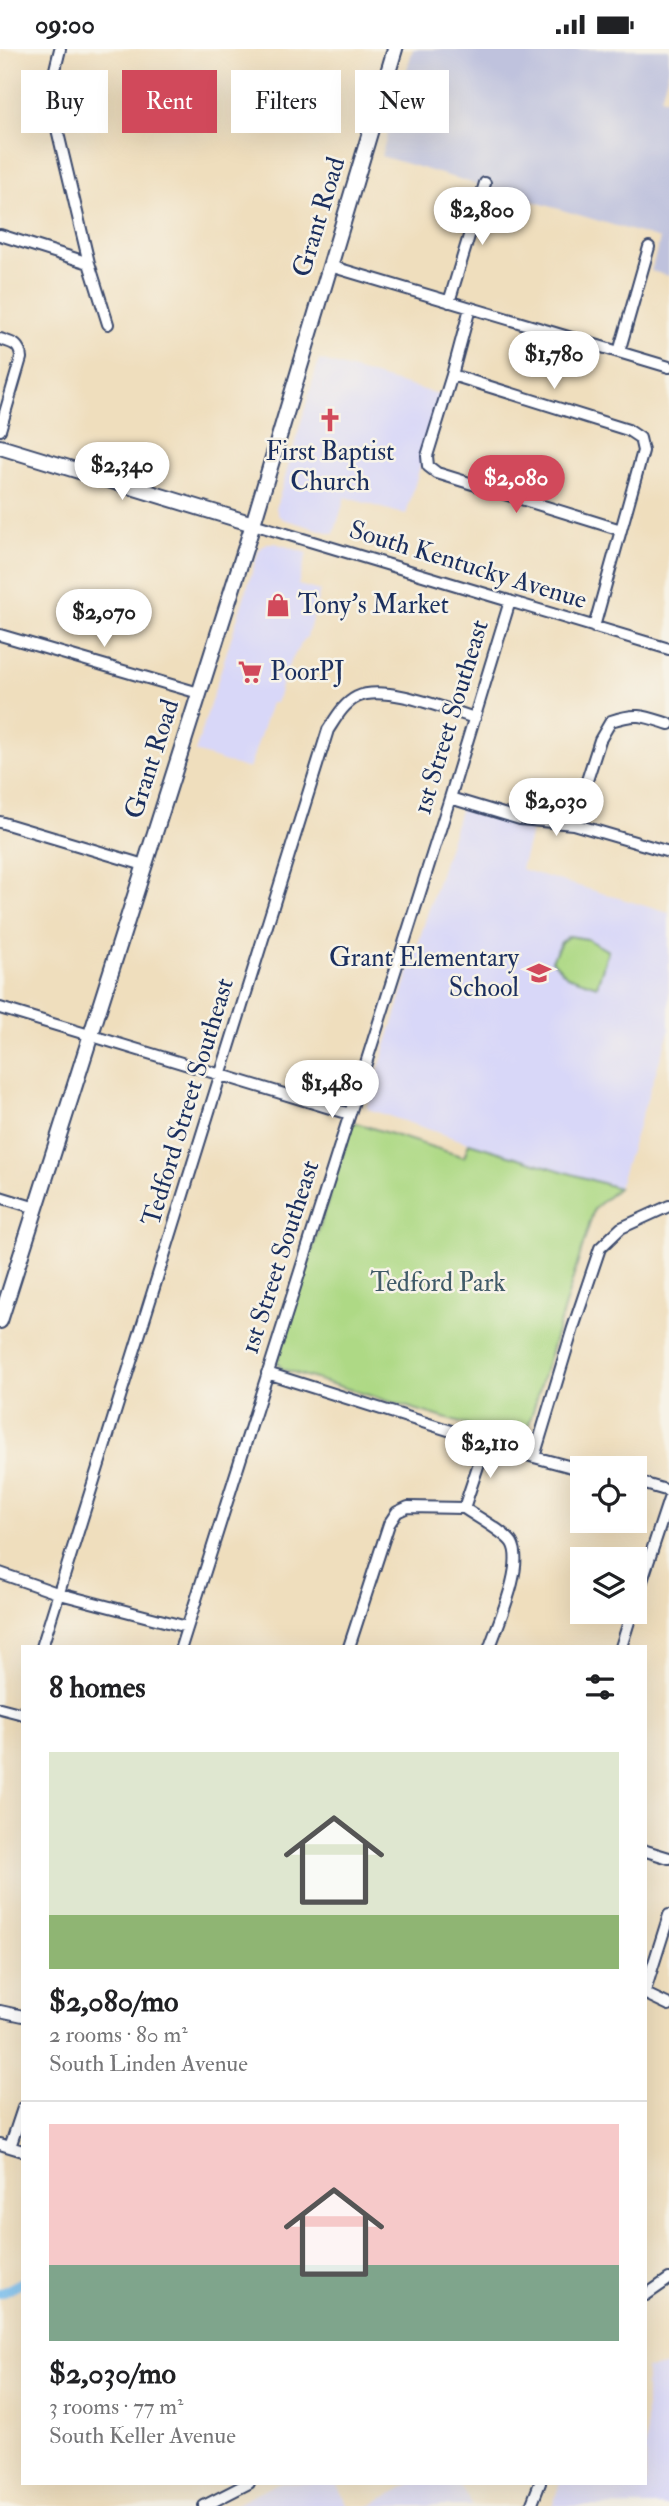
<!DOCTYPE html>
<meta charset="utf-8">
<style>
:root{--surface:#fff;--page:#f6f6f6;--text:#202124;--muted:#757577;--line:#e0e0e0;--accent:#d1495b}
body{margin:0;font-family:"IM FELL Double Pica",serif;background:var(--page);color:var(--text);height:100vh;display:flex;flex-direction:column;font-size:26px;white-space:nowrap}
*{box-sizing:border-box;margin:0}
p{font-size:23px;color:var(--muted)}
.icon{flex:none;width:38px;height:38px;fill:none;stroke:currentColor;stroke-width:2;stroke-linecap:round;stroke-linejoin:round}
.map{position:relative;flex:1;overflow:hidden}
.details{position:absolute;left:21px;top:1596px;width:626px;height:840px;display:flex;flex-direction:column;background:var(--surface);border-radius:0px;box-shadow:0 7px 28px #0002}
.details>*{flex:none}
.top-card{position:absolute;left:21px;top:21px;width:628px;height:63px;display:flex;gap:14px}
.controls{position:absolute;left:570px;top:1407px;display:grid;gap:14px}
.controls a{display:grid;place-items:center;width:77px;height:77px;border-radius:0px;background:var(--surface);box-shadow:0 7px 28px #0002;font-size:35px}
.price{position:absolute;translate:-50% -60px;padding:0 16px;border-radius:24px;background:#fff;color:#222;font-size:23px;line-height:46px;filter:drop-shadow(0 2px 4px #0008)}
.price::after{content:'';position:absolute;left:50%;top:42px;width:21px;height:16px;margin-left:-10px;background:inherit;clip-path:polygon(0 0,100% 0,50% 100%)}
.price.current{background:var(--accent);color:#fff}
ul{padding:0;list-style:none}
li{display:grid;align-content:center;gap:14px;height:371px;padding:0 28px}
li+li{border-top:2px solid var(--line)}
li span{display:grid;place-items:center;height:217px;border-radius:0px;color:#555}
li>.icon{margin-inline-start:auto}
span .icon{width:126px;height:126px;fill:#fffc;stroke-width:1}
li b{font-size:30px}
h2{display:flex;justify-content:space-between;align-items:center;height:84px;padding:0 28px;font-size:30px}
.tag{padding:0 24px;border-radius:0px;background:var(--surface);box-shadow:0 7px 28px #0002;font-size:24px;line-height:63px}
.tag.current{background:var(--accent);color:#fff}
.status{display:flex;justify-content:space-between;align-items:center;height:49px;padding:0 35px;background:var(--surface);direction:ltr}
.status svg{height:19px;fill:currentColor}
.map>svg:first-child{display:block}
</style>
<div class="status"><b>09:00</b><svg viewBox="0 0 49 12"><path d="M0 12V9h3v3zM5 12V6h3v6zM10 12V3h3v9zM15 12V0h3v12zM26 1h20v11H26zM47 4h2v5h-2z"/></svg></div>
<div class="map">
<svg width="669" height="2457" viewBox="0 0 669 2457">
<rect width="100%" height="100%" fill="#f7f3e8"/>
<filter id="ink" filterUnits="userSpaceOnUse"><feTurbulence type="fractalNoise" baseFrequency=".0143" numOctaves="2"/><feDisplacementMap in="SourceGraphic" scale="14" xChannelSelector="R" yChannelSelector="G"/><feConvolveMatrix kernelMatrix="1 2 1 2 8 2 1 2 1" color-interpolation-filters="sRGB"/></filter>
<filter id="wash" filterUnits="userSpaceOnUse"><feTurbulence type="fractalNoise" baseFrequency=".00686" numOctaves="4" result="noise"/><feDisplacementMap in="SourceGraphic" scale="28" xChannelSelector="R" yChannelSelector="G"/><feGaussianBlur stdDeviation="1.57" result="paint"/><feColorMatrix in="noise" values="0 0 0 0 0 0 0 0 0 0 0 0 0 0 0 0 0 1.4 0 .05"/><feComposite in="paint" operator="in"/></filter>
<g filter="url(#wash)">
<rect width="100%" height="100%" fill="#efdebd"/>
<path fill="#d8d7f8" d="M319,311L441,346L406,466L345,448L334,485L283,470L278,466L276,459Z
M267,494H275L307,504L298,536L320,542L307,588L303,591L286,621L276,654H271L249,720L195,703L259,501Z
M461,758L532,779L521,820L669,864V983L618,1139L469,1094L368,1060L367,1057Z
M669,2317V2457H552L561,2434H646V2320Z
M278,2434H336L348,2457H232Z
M412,2434H458L473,2457H368Z"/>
<path fill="#bfc2dd" d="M413,0H669V20L661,48L669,51V227L651,222L660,190L381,107Z"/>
<path fill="#aed985" stroke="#648472" stroke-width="2" d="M569,887L587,890L608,902L597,937L567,927L552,911L561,893Z
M353,1073L464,1108L469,1094L618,1139L594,1160L526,1385L520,1392L282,1320L277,1312Z"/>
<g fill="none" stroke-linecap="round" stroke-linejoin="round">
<path stroke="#79bff0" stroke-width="10" d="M0,2245L23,2233"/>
</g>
</g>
<g filter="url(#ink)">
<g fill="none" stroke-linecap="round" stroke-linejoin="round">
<g stroke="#3b496c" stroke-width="14">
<path id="minor" d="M60,0L51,37L52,59L89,214L108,275
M0,186L89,214
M330,217L669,318
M449,253L485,134
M470,259L452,326L427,407L428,417L437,424L621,481
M0,290C13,294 20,295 21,309L0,381
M619,303L649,198
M452,326L628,381L640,389L643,402L594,578
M253,475L669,600
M0,586L199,644
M450,749L520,770L573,775L669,803
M0,773L144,816
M573,775L600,691L611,672C637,663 644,667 669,675
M0,959L350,1065
M0,1148L36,1159
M267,1324L534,1408L583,1421
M534,1408L573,1279L600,1199L621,1179L669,1157
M635,1432L669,1442
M464,1459C475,1467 505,1483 512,1494C525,1516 498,1574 490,1598
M464,1459L486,1393
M0,1524L60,1545L187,1578
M635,1553L669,1450
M42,1598L328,681C336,669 343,655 357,648C385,635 445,660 475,669
M181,1598L450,749L510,552
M349,1598L389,1475L397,1463L408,1458L464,1459
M621,1598L632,1563
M0,1659L23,1665
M646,1802L669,1809
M646,1939L669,1866
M646,1945L669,1956
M0,1962L23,1967
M0,2095L23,2102
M10,2098L23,2059
M646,2246L669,2230
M204,2457L249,2434
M531,2457L540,2434"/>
</g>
<g stroke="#3b496c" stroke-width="18">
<path id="major" d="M0,398L253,475
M0,1272L253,475L395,0"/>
</g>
<use href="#minor" stroke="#fff" stroke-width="10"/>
<use href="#major" stroke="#fff" stroke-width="14"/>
</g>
</g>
<defs>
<g id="church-bare" transform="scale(1.89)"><path d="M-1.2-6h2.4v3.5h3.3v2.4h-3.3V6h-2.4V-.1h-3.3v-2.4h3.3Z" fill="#d1495b" stroke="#f7f3e8" stroke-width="2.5" paint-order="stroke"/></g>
<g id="shop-bare" transform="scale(1.89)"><path d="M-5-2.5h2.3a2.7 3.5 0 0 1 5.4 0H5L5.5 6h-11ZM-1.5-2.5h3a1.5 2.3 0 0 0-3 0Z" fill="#d1495b" stroke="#f7f3e8" stroke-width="2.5" paint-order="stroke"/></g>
<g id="supermarket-bare" transform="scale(1.89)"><path d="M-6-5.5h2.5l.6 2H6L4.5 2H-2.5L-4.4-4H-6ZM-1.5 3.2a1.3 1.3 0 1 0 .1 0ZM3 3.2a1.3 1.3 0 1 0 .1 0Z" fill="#d1495b" stroke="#f7f3e8" stroke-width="2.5" paint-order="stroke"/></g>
<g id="school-bare" transform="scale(1.89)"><path d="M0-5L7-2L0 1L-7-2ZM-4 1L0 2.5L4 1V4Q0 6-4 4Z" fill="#d1495b" stroke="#f7f3e8" stroke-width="2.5" paint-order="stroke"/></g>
</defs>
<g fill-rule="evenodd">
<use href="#church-bare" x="330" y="371"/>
<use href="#shop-bare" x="278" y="556"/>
<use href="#supermarket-bare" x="250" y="623"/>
<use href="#school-bare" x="539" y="924"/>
</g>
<g text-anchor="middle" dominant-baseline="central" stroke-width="5" stroke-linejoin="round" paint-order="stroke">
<g font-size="26" fill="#1b2f5e" stroke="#f7f3e8">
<text transform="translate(319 168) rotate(-73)">Grant Road</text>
<text transform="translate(468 516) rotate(17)">South Kentucky Avenue</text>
<text transform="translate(451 668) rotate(-73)">1st Street Southeast</text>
<text transform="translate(152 710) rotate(-72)">Grant Road</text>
<text transform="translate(188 1053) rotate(-73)">Tedford Street Southeast</text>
<text transform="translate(280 1208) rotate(-72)">1st Street Southeast</text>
</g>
<g font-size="26" fill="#1b2f5e" stroke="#f7f3e8" text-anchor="start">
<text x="330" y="403" text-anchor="middle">First Baptist<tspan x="330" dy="30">Church</tspan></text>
<text x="298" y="556">Tony's Market</text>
<text x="270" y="623">PoorPJ</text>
<text x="519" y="909" text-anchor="end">Grant Elementary<tspan x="519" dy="30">School</tspan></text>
</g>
<g font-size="26" fill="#405a68" stroke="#f7f3e8">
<text x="438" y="1234">Tedford Park</text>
</g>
</g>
</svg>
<div class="controls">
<a><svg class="icon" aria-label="locate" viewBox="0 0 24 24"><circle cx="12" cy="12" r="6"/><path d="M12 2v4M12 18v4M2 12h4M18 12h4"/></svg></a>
<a><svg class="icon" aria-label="layers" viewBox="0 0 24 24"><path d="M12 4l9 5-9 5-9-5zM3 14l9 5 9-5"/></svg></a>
</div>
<b class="price" style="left:482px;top:198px">$2,800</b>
<b class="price" style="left:554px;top:342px">$1,780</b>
<b class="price" style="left:122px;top:453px">$2,340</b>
<b class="price current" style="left:516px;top:466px">$2,080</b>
<b class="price" style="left:104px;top:600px">$2,070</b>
<b class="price" style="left:556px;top:789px">$2,030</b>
<b class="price" style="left:332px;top:1071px">$1,480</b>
<b class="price" style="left:490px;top:1431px">$2,110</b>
<div class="top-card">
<a class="tag">Buy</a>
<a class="tag current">Rent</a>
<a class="tag">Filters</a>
<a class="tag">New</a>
</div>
<section class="details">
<h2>8 homes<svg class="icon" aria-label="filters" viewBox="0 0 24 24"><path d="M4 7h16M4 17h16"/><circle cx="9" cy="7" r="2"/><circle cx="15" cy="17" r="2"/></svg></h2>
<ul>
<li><span style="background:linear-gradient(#dfe7d0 75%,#8fb573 0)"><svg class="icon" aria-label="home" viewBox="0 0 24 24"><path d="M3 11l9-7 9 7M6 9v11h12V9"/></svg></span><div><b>$2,080/mo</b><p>2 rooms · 80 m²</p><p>South Linden Avenue</p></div></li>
<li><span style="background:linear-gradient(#f6c9c9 65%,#7fa58c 0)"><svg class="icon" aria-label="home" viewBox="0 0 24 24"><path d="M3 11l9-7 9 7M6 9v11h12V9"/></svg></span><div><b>$2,030/mo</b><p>3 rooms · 77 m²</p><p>South Keller Avenue</p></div></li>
</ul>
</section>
</div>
